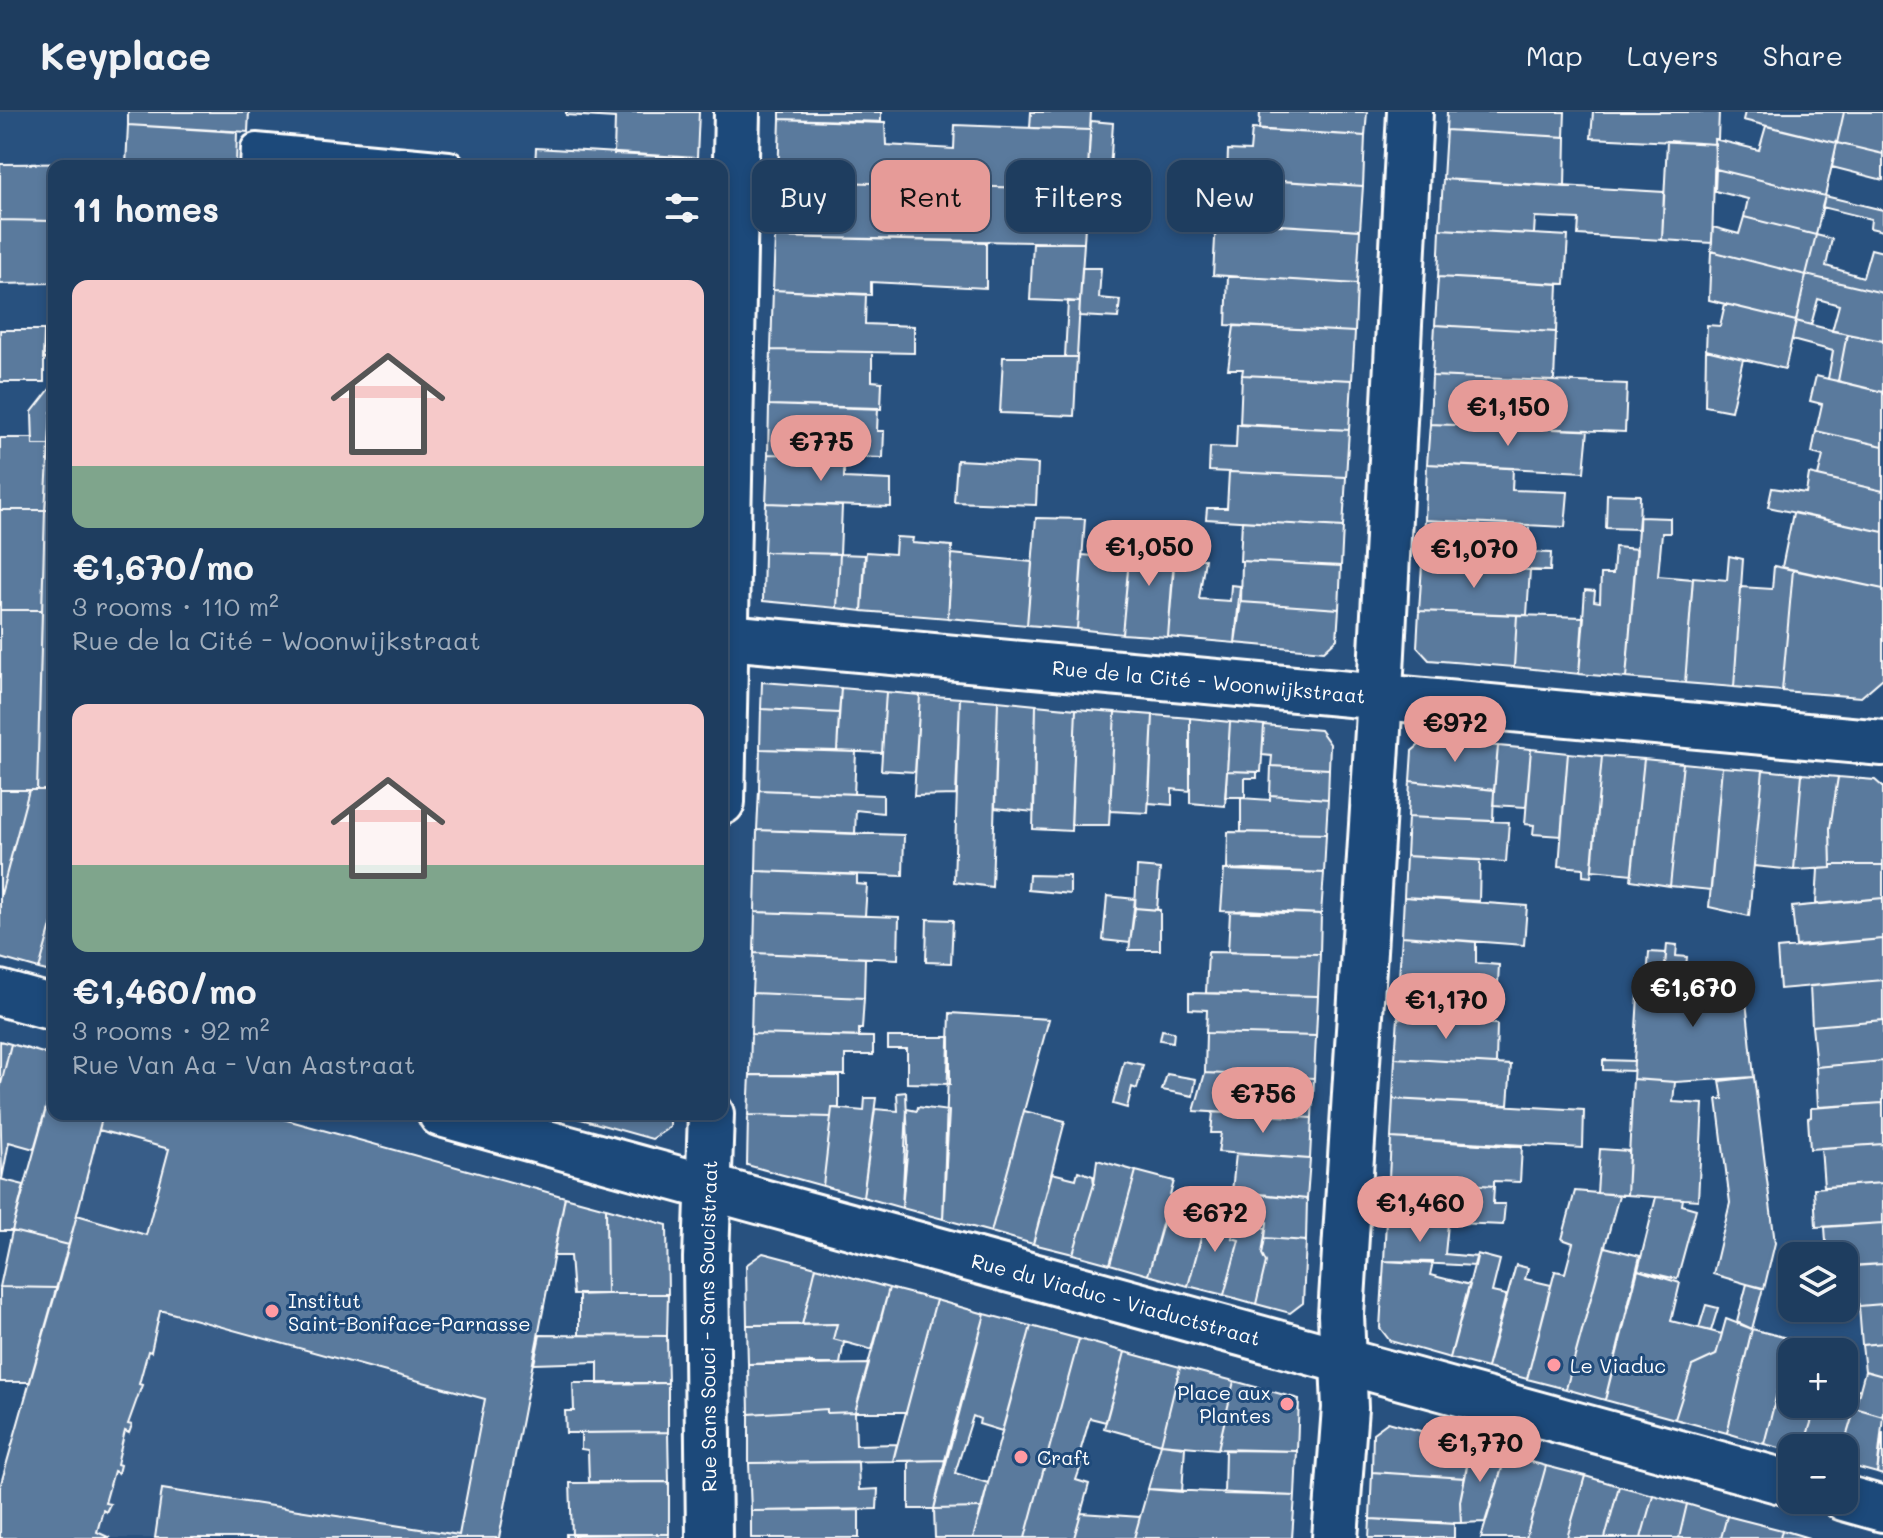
<!DOCTYPE html>
<meta charset="utf-8">
<style>
:root{--surface:#1e3d5f;--page:#2b4868;--text:#f1f3f6;--muted:#a1aebd;--line:#3c5674;--accent:#e69b98}
body{margin:0;font-family:Mali,sans-serif;background:var(--page);color:var(--text);height:100vh;display:flex;flex-direction:column;font-size:30px;white-space:nowrap}
*{box-sizing:border-box;margin:0}
p{font-size:26px;color:var(--muted)}
.icon{flex:none;width:44px;height:44px;fill:none;stroke:currentColor;stroke-width:2;stroke-linecap:round;stroke-linejoin:round}
.map{position:relative;flex:1;overflow:hidden}
.sheet{position:absolute;left:48px;top:48px;width:680px;height:960px;display:flex;flex-direction:column;background:var(--surface);border-radius:16px;box-shadow:0 4px 12px #0003,0 0 0 2px var(--line)}
.sheet>*{flex:none}
.guide{position:absolute;left:752px;top:48px;width:760px;height:72px;display:flex;gap:16px}
.fabs{position:absolute;left:1778px;top:1130px;display:grid;gap:16px}
.fabs a{display:grid;place-items:center;width:80px;height:80px;border-radius:16px;background:var(--surface);box-shadow:0 4px 12px #0003,0 0 0 2px var(--line);font-size:40px}
.price{position:absolute;translate:-50% -68px;padding:0 18px;border-radius:28px;background:var(--accent);color:#111;font-size:26px;line-height:52px;filter:drop-shadow(0 2px 4px #0008)}
.price::after{content:'';position:absolute;left:50%;top:48px;width:24px;height:18px;margin-left:-12px;background:inherit;clip-path:polygon(0 0,100% 0,50% 100%)}
.price.current{background:#222;color:#fff}
ul{padding:0;list-style:none}
li{display:grid;align-content:center;gap:16px;height:424px;padding:0 24px}
li span{display:grid;place-items:center;height:248px;border-radius:16px;color:#555}
li>.icon{margin-inline-start:auto}
span .icon{width:144px;height:144px;fill:#fffc;stroke-width:1}
li b{font-size:34px}
h2{display:flex;justify-content:space-between;align-items:center;height:96px;padding:0 24px;font-size:34px}
.pill{padding:0 28px;border-radius:16px;background:var(--surface);box-shadow:0 4px 12px #0003,0 0 0 2px var(--line);font-size:28px;line-height:72px}
.pill.current{background:var(--accent);color:#111}
header{display:flex;align-items:center;gap:48px;box-sizing:border-box;height:112px;padding:0 40px;background:var(--surface);border-bottom:2px solid var(--line)}
header strong{font-size:38px}
nav{display:flex;gap:44px;margin-inline-start:auto;font-size:28px}
.map>svg:first-child{display:block}
</style>
<header>
<strong>Keyplace</strong>
<nav><a>Map</a><a>Layers</a><a>Share</a></nav>
</header>
<div class="map">
<svg width="1883" height="1426" viewBox="0 0 1883 1426">
<rect width="100%" height="100%" fill="#28517f"/>
<filter id="ink" filterUnits="userSpaceOnUse"><feTurbulence type="fractalNoise" baseFrequency=".0125" numOctaves="2"/><feDisplacementMap in="SourceGraphic" scale="16" xChannelSelector="R" yChannelSelector="G"/><feConvolveMatrix kernelMatrix="1 2 1 2 8 2 1 2 1" color-interpolation-filters="sRGB"/></filter>
<g filter="url(#ink)">
<path fill="#375d88" d="M103,1002H265L565,1085L499,1426H0V1375L30,1271L0,1270V1175H57Z"/>
<path fill="#5a7a9d" stroke="#fff" stroke-width="2" d="M128,0H249L248,20L128,13Z
M566,0H699L697,46L614,42L615,6L566,3Z
M780,0H881V11L780,7Z
M1031,0H1091L1090,18L1030,16Z
M1260,0H1367L1365,24L1259,18Z
M1447,0H1565L1564,25L1446,18Z
M1593,0H1719L1718,27H1714L1715,32L1591,26Z
M1745,0H1844L1837,31L1743,8Z
M1844,0H1883V42L1837,31Z
M780,7L885,10L886,33L954,37L955,13L1090,18L1087,78L778,68Z
M1091,9L1113,11L1110,59L1088,57Z
M128,13L237,20L236,54H126Z
M1766,14L1837,31L1825,84L1716,57L1714,27L1759,38Z
M1252,17L1365,24L1363,74L1227,66L1228,38L1250,39Z
M1446,18L1566,25L1565,75L1443,67Z
M1667,29L1715,32L1712,131L1662,128Z
M1837,31L1883,42V68L1832,55Z
M536,36L697,46V54H535Z
M126,51V54H54V109L0,108V52Z
M1716,57L1825,84L1816,123L1744,105L1748,87L1715,79Z
M1231,66L1363,74L1360,118L1230,110Z
M1443,67L1664,80L1662,128L1578,123L1579,107L1535,105L1534,122L1440,117Z
M778,68L1087,78L1084,131L775,125Z
M1825,84L1883,98V119L1870,116L1871,107L1822,95Z
M1744,105L1816,123L1806,163L1711,139L1713,115L1739,122Z
M0,108L54,109V171L0,172Z
M1216,109L1360,118L1357,172L1213,163Z
M1440,117L1568,124L1565,172L1438,165Z
M1816,123L1832,127L1826,154L1863,165L1871,137L1883,140V181L1806,163Z
M775,125L986,130V176L871,170V183L773,178Z
M1033,131H1084L1080,190L1030,188Z
M1711,139L1806,163L1796,209L1709,188Z
M1082,156H1101L1099,186L1120,188L1118,206L1079,204Z
M1806,163L1883,181V229L1832,219L1839,193L1818,187L1811,213L1796,209Z
M1228,164L1357,172L1355,220L1226,213Z
M1438,165L1558,172L1556,220L1435,213Z
M773,178L866,182L865,212L914,214V241L771,238Z
M1068,189L1080,190L1077,245H1065Z
M1725,192L1796,209L1785,257L1706,238L1707,213L1720,214Z
M1796,209L1847,222L1838,269L1828,267L1833,239L1792,228Z
M1435,213L1556,220L1554,269L1432,264Z
M1234,214L1355,220L1352,268L1242,263L1243,257H1228Z
M54,217V300H51L49,333H33L32,300L53,273L52,246L43,247L44,218Z
M0,218H44V270H0Z
M1847,222L1883,229V280L1838,269Z
M771,238L872,240V269L882,270L881,297L769,293Z
M1706,238L1743,247L1731,299L1705,294Z
M1003,245H1077L1074,304L1000,301Z
M1242,263L1352,268L1349,318L1240,313Z
M1432,264L1627,272L1625,320L1430,312Z
M1816,264L1883,280V334L1816,319L1822,292L1810,289Z
M769,293L878,296L877,319H884L883,346L768,342Z
M51,300H54V334L49,333Z
M1237,312L1349,318L1346,365L1209,359L1210,335L1236,336Z
M1430,312L1588,318L1584,360L1427,352Z
M1816,319L1883,334V379L1818,364L1823,344L1812,341Z
M0,326H33V333H49L45,398H0Z
M49,333L54,334V398H45Z
M768,342L844,344V366L891,368V395L766,391Z
M957,348L1038,352L1036,393L954,390Z
M1427,352L1513,356L1512,378L1568,380L1565,415L1425,408Z
M1229,360L1346,365L1343,415L1206,407L1207,396H1227Z
M1809,362L1883,379V420L1768,395L1772,376L1806,381Z
M1607,382L1640,383L1639,417L1606,416Z
M766,391L842,394L840,442L764,440Z
M0,398H45L42,498H0Z
M45,398H54V678H37Z
M1793,401L1883,420V477L1782,455Z
M1639,405L1670,406V421H1662L1658,464L1693,467L1685,571L1626,566Z
M1036,406L1085,407L1077,517L1027,513Z
M1425,408L1529,413L1528,440L1551,441L1550,459L1422,453Z
M1242,409L1343,415L1341,454L1240,449Z
M896,425L913,426L912,431L952,434L948,506L862,499L866,440L895,442Z
M1131,427L1176,431L1168,525L1122,522Z
M1615,435L1637,437L1626,566L1579,562L1585,478L1595,479L1594,489L1600,490L1601,462H1613Z
M764,440L840,442L837,496L763,489Z
M840,442L865,443L862,499L837,496Z
M952,442L1032,450L1027,513L948,506Z
M1082,443L1129,447L1122,522L1077,517Z
M1729,444L1743,447L1734,575L1685,571L1693,465L1727,468Z
M1174,446L1205,447L1199,487L1230,489L1231,473L1240,474L1235,531L1168,525Z
M1242,449L1341,454L1339,497L1241,490Z
M1422,453L1530,458L1527,503L1419,499Z
M1774,454L1793,458L1782,579L1734,575L1741,475L1772,477Z
M1793,458L1883,477V566L1861,585L1782,579Z
M1241,490L1339,497L1337,527L1324,539L1235,531Z
M0,498H42L37,678H0Z
M1419,499L1517,503L1514,555L1429,548L1417,535Z
M1517,503L1584,505L1579,562L1514,555Z
M762,570L841,576L839,601L761,597Z
M841,576L886,580L882,641L837,639Z
M886,580L920,583L915,660L881,658Z
M920,583L960,586L956,683L914,684Z
M960,586L998,589L992,775L954,770Z
M998,589L1036,593L1034,700L995,696Z
M1036,593L1076,597L1071,719L1033,717Z
M761,597L839,601L837,639L760,637Z
M1076,597L1115,600L1109,713H1071Z
M1115,600L1153,603L1148,701L1110,699Z
M1153,603L1190,606V679L1172,677V693L1149,691Z
M1190,606L1230,610L1225,694L1190,691Z
M1230,610L1264,613L1261,660L1227,659Z
M1264,613L1320,618L1330,632L1329,657L1271,654L1272,644L1262,643Z
M1425,628L1498,634L1494,678L1410,669L1412,639Z
M1498,634L1531,637L1526,695L1493,693Z
M760,637L856,640L854,682L759,678Z
M1531,637L1568,641L1561,724L1533,722L1534,713L1525,712Z
M1568,641L1602,644L1591,765L1583,764V756L1559,754Z
M1602,644L1644,647L1632,762L1592,758Z
M1644,647L1683,651L1670,774L1631,768Z
M1683,651L1722,655L1711,778L1670,774Z
M1271,654L1329,657L1328,687L1270,683Z
M1722,655L1763,658L1749,804L1709,795Z
M1763,658L1802,662L1794,758L1754,754Z
M1227,659L1257,660V666H1245V685H1225Z
M1802,662L1838,665L1830,716L1831,756L1794,758Z
M1838,665L1875,668L1883,675V753H1831L1830,716Z
M1410,669L1494,678L1493,709L1408,705Z
M0,678H29L0,786Z
M29,678H54V803L39,857L0,846V786Z
M759,678L883,683V701L856,698L855,722L757,718Z
M1270,683L1328,687L1326,722L1241,720V686L1270,688Z
M1408,705L1509,710L1506,750L1406,744Z
M757,718L904,723L903,764L756,759Z
M1228,720L1326,722L1324,761L1227,758Z
M1406,744L1480,748L1479,789L1404,785Z
M1831,753H1883V786L1816,792L1818,757L1831,756Z
M1137,755L1160,757L1157,798L1135,796Z
M1247,757L1324,761L1321,802L1221,799L1224,758Z
M756,759L857,763V772L867,773L865,804L755,800Z
M1029,763L1070,764V782L1028,778Z
M1107,784L1135,787L1130,831L1103,828Z
M1404,785L1527,794L1524,833L1402,824Z
M1883,786V827L1796,834L1792,795Z
M1135,796L1160,798V838H1129Z
M1245,798L1321,802L1320,842L1228,840L1230,800Z
M755,800L899,805L898,847L754,841Z
M54,803V861L39,857Z
M927,807L953,808L951,851L926,850Z
M1402,824L1476,830V851L1499,853L1498,871L1399,865Z
M1883,827V868L1780,877L1777,837Z
M1667,832L1677,833L1676,844L1687,845L1685,864L1664,866Z
M1208,840L1320,842L1318,884L1206,881Z
M1649,840L1666,841L1664,866L1647,867Z
M754,841L865,846L864,886L752,881Z
M1743,860L1754,965L1675,970L1633,967L1639,867Z
M1399,865L1474,870L1472,910L1398,906Z
M1883,868V908L1812,914L1810,874Z
M752,881L864,886L862,917H859V925L751,922Z
M1189,881L1318,884L1316,924L1206,921L1207,898L1189,897Z
M950,901L1049,907L991,1120L943,1107Z
M1398,906L1497,912L1496,952L1395,946Z
M1883,908V949L1816,955L1812,914Z
M1162,918L1174,920L1173,930L1160,928Z
M1206,921L1316,924L1314,966L1205,961Z
M751,922L873,925V943H845V963H750Z
M888,925H950V972L907,971V937H888Z
M0,929L11,932L0,976Z
M11,932L54,944V968L34,1037L9,1030L2,1067L0,976Z
M1395,946L1511,953L1508,993L1393,987Z
M1603,948L1634,949L1633,959L1603,958Z
M1124,949L1143,953L1137,977L1132,975L1127,996L1113,992Z
M1883,949V991L1818,995L1816,955Z
M1205,961L1314,966L1312,1006L1194,999Z
M1167,962L1196,967L1193,984L1162,978Z
M750,963L839,964V996H832L831,1005L748,1003Z
M1754,965L1775,1131L1764,1177L1713,1162L1730,1091L1717,987H1723L1720,969Z
M1633,967L1675,970L1673,990L1703,992L1698,1088L1627,1083Z
M54,968V1002H103L69,1133L12,1119Z
M906,980L908,1032L902,1096L863,1085L875,997L898,999L897,981Z
M865,986H876L863,1085L823,1074L832,996L864,999Z
M1393,987L1584,998L1583,1036L1391,1026Z
M1883,991V1032L1810,1037L1808,1006L1811,1005V996Z
M918,995L949,999L943,1107L902,1096L907,997L917,999Z
M1024,999L1065,1009L1033,1132L991,1120Z
M1213,1000L1312,1006L1310,1047L1218,1040L1221,1021H1211Z
M103,1002H265L565,1085L499,1426H155L162,1377L459,1423L485,1287L164,1199H160L151,1240L148,1239L139,1272L142,1273L128,1312L132,1313L129,1321L125,1319L117,1352L120,1353L118,1361L114,1359L105,1391L110,1392L106,1400L103,1398L97,1420L110,1426H0V1375L77,1103L146,1123L169,1037L99,1018Z
M563,1002H670V1015L652,1027Z
M748,1003L831,1005L823,1074L747,1053Z
M1391,1026L1522,1035L1520,1070L1494,1069V1074L1389,1066Z
M1883,1032V1071L1824,1075L1821,1036Z
M1600,1037L1629,1039L1627,1083L1597,1081Z
M1236,1042L1310,1047L1307,1087L1232,1079Z
M1097,1048L1136,1059L1110,1152L1073,1142L1094,1072Z
M1078,1059L1093,1064L1094,1072L1073,1142L1033,1132L1052,1061L1076,1067Z
M1136,1059L1174,1069L1148,1163L1110,1152Z
M1389,1066L1494,1074L1493,1092H1505L1503,1113L1386,1108Z
M0,1067L24,1073L12,1119H0Z
M1883,1071V1111L1816,1115L1814,1076Z
M1575,1079L1619,1083L1566,1277L1527,1267L1555,1159L1565,1161L1573,1131L1562,1127Z
M1236,1080L1307,1087L1306,1129L1265,1126L1267,1110L1232,1105Z
M565,1085L606,1096L607,1182L573,1183L570,1144H553Z
M1656,1085L1683,1087L1682,1093L1696,1097L1677,1167L1638,1158Z
M1194,1089L1210,1093L1188,1174L1148,1163L1169,1091L1192,1097Z
M606,1096L667,1113L668,1182H607Z
M1208,1101L1238,1105L1232,1126L1239,1128L1224,1183L1188,1174Z
M1386,1108L1448,1112L1445,1142L1477,1145L1475,1154L1384,1149Z
M1236,1111L1266,1116L1262,1142L1266,1150L1256,1192L1224,1183L1239,1128L1232,1126Z
M1883,1111V1152L1844,1154V1144H1827L1825,1115Z
M12,1119L69,1133L57,1176L0,1175Z
M1265,1126L1306,1129L1303,1191L1290,1201L1256,1192L1266,1150L1262,1142Z
M1605,1135L1640,1144L1605,1288L1566,1277Z
M763,1141L816,1155L802,1213H747L746,1153Z
M1477,1142L1500,1148L1492,1180L1506,1183L1487,1256L1450,1246Z
M1384,1149L1433,1150L1430,1163L1470,1173L1450,1246L1390,1229L1380,1216Z
M1883,1152V1192L1859,1194L1855,1154Z
M1516,1153L1528,1156L1525,1167L1551,1173L1527,1267L1487,1256Z
M1844,1154H1855L1859,1194L1844,1195Z
M816,1155L889,1176L873,1238L833,1227L837,1212L802,1213Z
M1638,1158L1680,1171L1671,1209L1722,1222L1716,1243L1692,1254L1675,1307L1605,1288Z
M1747,1172L1763,1176L1752,1217L1737,1210Z
M0,1175L57,1176L30,1270H0Z
M889,1176L936,1188L906,1300H855Z
M579,1182H668L667,1224L579,1223Z
M936,1188L985,1202L945,1348L893,1349Z
M1883,1192V1231L1862,1233L1859,1194Z
M1706,1193L1718,1196L1711,1219L1699,1216Z
M985,1202L1031,1214L1002,1319L979,1312L980,1307L973,1304L955,1361L988,1371L982,1396L934,1397Z
M1726,1207L1752,1217L1727,1321L1675,1307L1692,1254L1716,1243Z
M837,1212L833,1227L844,1230L840,1252H748L747,1213Z
M1031,1214L1079,1227L1025,1426H973Z
M1752,1217L1791,1227L1764,1332L1727,1321Z
M540,1223L667,1224L668,1271L598,1272V1250L534,1252Z
M1079,1227L1125,1240L1106,1310L1090,1306L1078,1347L1083,1348L1076,1368L1089,1372L1081,1401L1074,1426H1025Z
M1883,1231V1264L1865,1259L1862,1233Z
M1809,1232L1829,1237V1240H1807Z
M1125,1240L1180,1255L1161,1332L1104,1316Z
M812,1250V1253L869,1252L855,1300L827,1301V1297L749,1302L748,1252Z
M1180,1255L1234,1269L1218,1337L1161,1332Z
M1865,1259L1883,1264V1304L1855,1296Z
M1782,1262L1792,1264V1292H1817L1803,1336L1792,1339L1764,1332Z
M1234,1269L1299,1287L1297,1339L1218,1337Z
M573,1271H668V1320L566,1321L565,1299H574Z
M1844,1273L1860,1278L1843,1336H1803L1817,1292H1844Z
M1855,1296L1883,1304L1877,1361L1844,1352L1843,1336Z
M827,1297V1301L855,1300L856,1333L897,1332L893,1349L749,1351V1302Z
M1388,1310L1471,1333L1465,1366L1372,1360L1373,1321Z
M668,1320L669,1370H589L588,1338L581,1337V1321Z
M1883,1320V1363L1877,1361Z
M1161,1332L1185,1335L1182,1380L1148,1377Z
M1471,1333L1506,1343L1485,1410L1461,1411L1460,1389Z
M1225,1338L1297,1339L1295,1384L1224,1382Z
M1506,1343L1546,1354L1526,1426H1481Z
M945,1348L934,1397H909V1349Z
M858,1350L859,1378L878,1377L877,1397L751,1399L749,1351Z
M1546,1354L1585,1364L1567,1426H1526Z
M1372,1360L1465,1366L1460,1389L1461,1411L1370,1407Z
M1585,1364L1619,1374L1605,1426H1567Z
M669,1370V1422L572,1423L570,1371Z
M1619,1374L1653,1383L1641,1426H1605Z
M1148,1377L1295,1384L1292,1426H1134Z
M1653,1383L1687,1392L1679,1426H1641Z
M1687,1392L1727,1404L1721,1426H1679Z
M982,1396L973,1426H935L934,1397Z
M859,1398V1426H751V1399Z
M1081,1401L1140,1405L1134,1426H1074Z
M1727,1404L1782,1418L1780,1426H1721Z
M1370,1407L1454,1412V1426H1369Z
M1782,1418L1809,1426H1780Z
M566,1422H669V1426H566Z"/>
<g fill="none" stroke-linecap="round" stroke-linejoin="round">
<g stroke="#fff" stroke-width="34">
<path id="lane" d="M255,54L256,36L449,54"/>
</g>
<g stroke="#fff" stroke-width="50">
<g id="street">
<path id="s1" d="M727,525L1883,631"/>
<path d="M722,690L737,0"/>
<path d="M0,881L54,896"/>
<path id="s2" d="M441,1002L1792,1372"/>
<path d="M1844,1386L1883,1397"/>
<path id="s3" d="M709,1426L706,1146L711,1002"/>
<path d="M1335,1426L1345,1296L1341,1203L1378,618L1410,0"/>
</g>
</g>
<use href="#lane" stroke="#1f4a7a" stroke-width="28"/>
<use href="#street" stroke="#1f4a7a" stroke-width="44"/>
</g>
</g>
<g fill="#ff9aa2" stroke="#1f4a7a" stroke-width="3">
<circle cx="272" cy="1199" r="8"/>
<circle cx="1554" cy="1253" r="8"/>
<circle cx="1287" cy="1292" r="8"/>
<circle cx="1021" cy="1345" r="8"/>
</g>
<g text-anchor="middle" dominant-baseline="central" stroke-width="6" stroke-linejoin="round" paint-order="stroke">
<g font-size="20" fill="#fff" stroke="#1f4a7a">
<text stroke="none"><textPath href="#s1" startOffset="484">Rue de la Cité - Woonwijkstraat</textPath></text>
<text stroke="none"><textPath href="#s2" startOffset="700">Rue du Viaduc - Viaductstraat</textPath></text>
<text stroke="none"><textPath href="#s3" startOffset="212">Rue Sans Souci - Sans Soucistraat</textPath></text>
</g>
<g font-size="20" fill="#fff" stroke="#1f4a7a" text-anchor="start">
<text x="288" y="1188">Institut<tspan x="288" dy="23">Saint-Boniface-Parnasse</tspan></text>
<text x="1570" y="1253">Le Viaduc</text>
<text x="1271" y="1280" text-anchor="end">Place aux<tspan x="1271" dy="23">Plantes</tspan></text>
<text x="1037" y="1345">Craft</text>
</g>
</g>
</svg>
<div class="fabs">
<a><svg class="icon" aria-label="layers" viewBox="0 0 24 24"><path d="M12 4l9 5-9 5-9-5zM3 14l9 5 9-5"/></svg></a>
<a>+</a>
<a>−</a>
</div>
<b class="price" style="left:1508px;top:336px">€1,150</b>
<b class="price" style="left:821px;top:371px">€775</b>
<b class="price" style="left:1149px;top:476px">€1,050</b>
<b class="price" style="left:1474px;top:478px">€1,070</b>
<b class="price" style="left:1455px;top:652px">€972</b>
<b class="price current" style="left:1693px;top:917px">€1,670</b>
<b class="price" style="left:1446px;top:929px">€1,170</b>
<b class="price" style="left:1263px;top:1023px">€756</b>
<b class="price" style="left:1420px;top:1132px">€1,460</b>
<b class="price" style="left:1215px;top:1142px">€672</b>
<b class="price" style="left:1480px;top:1372px">€1,770</b>
<div class="guide">
<a class="pill">Buy</a>
<a class="pill current">Rent</a>
<a class="pill">Filters</a>
<a class="pill">New</a>
</div>
<section class="sheet">
<h2>11 homes<svg class="icon" aria-label="filters" viewBox="0 0 24 24"><path d="M4 7h16M4 17h16"/><circle cx="9" cy="7" r="2"/><circle cx="15" cy="17" r="2"/></svg></h2>
<ul>
<li><span style="background:linear-gradient(#f6c9c9 75%,#7fa58c 0)"><svg class="icon" aria-label="home" viewBox="0 0 24 24"><path d="M3 11l9-7 9 7M6 9v11h12V9"/></svg></span><div><b>€1,670/mo</b><p>3 rooms · 110 m²</p><p>Rue de la Cité - Woonwijkstraat</p></div></li>
<li><span style="background:linear-gradient(#f6c9c9 65%,#7fa58c 0)"><svg class="icon" aria-label="home" viewBox="0 0 24 24"><path d="M3 11l9-7 9 7M6 9v11h12V9"/></svg></span><div><b>€1,460/mo</b><p>3 rooms · 92 m²</p><p>Rue Van Aa - Van Aastraat</p></div></li>
</ul>
</section>
</div>
